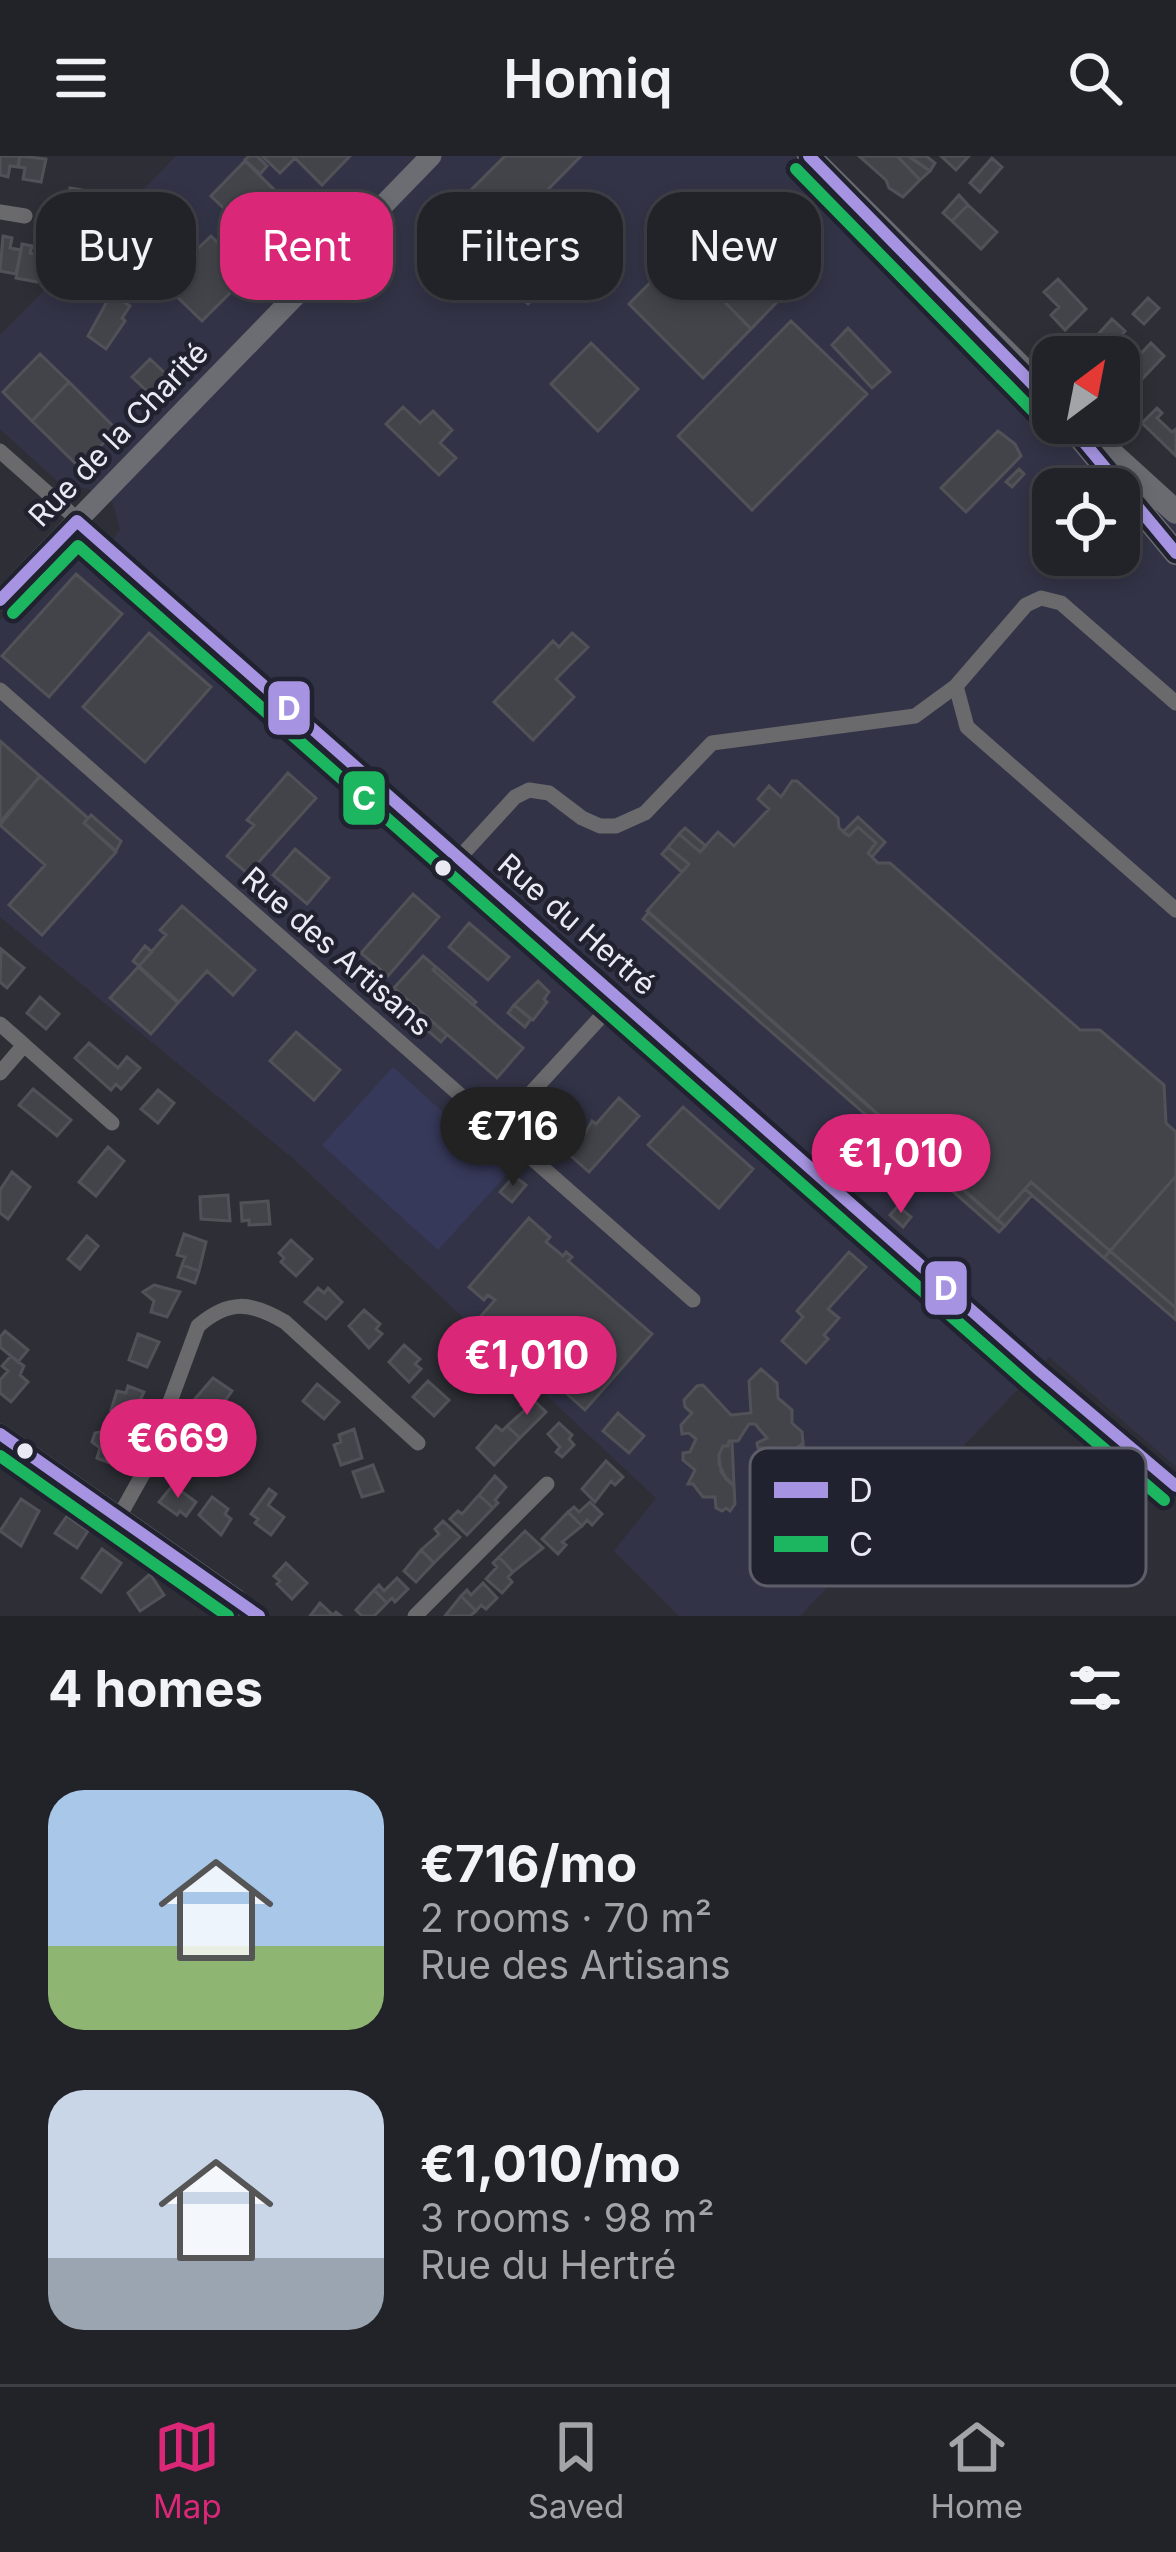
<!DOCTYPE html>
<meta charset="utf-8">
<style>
:root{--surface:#222328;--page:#2e2f34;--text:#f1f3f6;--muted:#a2a4a8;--line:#3f4045;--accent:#db2777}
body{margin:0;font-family:Inter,sans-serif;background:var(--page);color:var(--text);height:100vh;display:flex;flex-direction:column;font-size:45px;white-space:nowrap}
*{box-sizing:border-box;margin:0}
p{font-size:39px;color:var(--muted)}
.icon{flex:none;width:66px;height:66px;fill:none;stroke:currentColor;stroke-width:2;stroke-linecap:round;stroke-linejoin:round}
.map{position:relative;height:1460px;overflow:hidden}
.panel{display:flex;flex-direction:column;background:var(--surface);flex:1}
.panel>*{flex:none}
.guide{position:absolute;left:36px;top:36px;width:1104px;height:108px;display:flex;gap:24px}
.needle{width:78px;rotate:32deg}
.fabs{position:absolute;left:1032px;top:180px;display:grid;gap:24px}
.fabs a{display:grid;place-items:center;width:108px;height:108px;border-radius:24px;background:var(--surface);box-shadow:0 6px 18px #0003,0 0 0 3px var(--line);font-size:60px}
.price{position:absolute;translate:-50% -102px;padding:0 27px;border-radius:42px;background:var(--accent);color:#fff;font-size:39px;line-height:78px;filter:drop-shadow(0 3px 6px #0008)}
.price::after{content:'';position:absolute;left:50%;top:72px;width:36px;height:27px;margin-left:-18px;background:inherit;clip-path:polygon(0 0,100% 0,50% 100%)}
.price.active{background:#222;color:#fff}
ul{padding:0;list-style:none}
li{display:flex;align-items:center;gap:36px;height:300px;padding:0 48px}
li span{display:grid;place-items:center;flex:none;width:336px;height:240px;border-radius:36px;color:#555}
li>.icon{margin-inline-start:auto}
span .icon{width:144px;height:144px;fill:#fffc;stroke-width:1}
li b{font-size:51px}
h2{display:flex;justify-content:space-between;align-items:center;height:144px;padding:0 48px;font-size:51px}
.chip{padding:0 42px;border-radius:36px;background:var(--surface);box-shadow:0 6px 18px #0003,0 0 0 3px var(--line);font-size:42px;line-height:108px}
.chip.active{background:var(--accent);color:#fff}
header{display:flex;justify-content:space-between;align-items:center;height:156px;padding:0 48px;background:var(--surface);font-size:54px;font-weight:600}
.tab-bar{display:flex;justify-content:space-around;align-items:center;height:168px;border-top:3px solid var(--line);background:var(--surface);font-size:33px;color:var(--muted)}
.tab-bar a{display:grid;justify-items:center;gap:6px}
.tab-bar .active{color:var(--accent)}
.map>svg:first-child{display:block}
</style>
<header><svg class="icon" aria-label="menu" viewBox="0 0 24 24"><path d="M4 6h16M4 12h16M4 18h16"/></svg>Homiq<svg class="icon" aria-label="search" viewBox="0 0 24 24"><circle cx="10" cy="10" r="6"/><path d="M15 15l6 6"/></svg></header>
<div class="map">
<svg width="1176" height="1460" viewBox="0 0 1176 1460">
<rect width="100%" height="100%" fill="#2e2f36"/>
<path fill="#323346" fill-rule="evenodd" d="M176,0H809L1053,240V267H1081L1176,360V1311L1049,1201L800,1460H679L614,1395L656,1342L296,1005L0,761V464L61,401L99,402L120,374L113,347L91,334L57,325L0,273V179ZM1053,333H1119V399H1053Z"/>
<path fill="#37395a" d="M393,911L509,1016L438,1094L322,989Z"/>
<path fill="#43444a" stroke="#515258" stroke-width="3" d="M0,0H20L18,11L10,10L8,21L0,19Z
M20,0L46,3L41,26L23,23L25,12L18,11Z
M249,0H257L267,10L260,18L245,4Z
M262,0H350L322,29L295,2L280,17Z
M505,0H581L488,94L449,56Z
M859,0H897L920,24L903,41L889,32L886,24Z
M897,0H909L930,15L920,24Z
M926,0L935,7L930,15L909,1Z
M941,0H969L956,14Z
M992,2L1002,11L980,36L970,27Z
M245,5L302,61L268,95L211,40Z
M70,32L93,36L91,45L98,47L95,62L77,59L78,52L67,50Z
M959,39L968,49L952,65L943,57Z
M729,47L767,84L715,136L751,173L703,222L629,148Z
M968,49L997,76L981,93L952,65Z
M64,57L81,60L79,76L72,75L70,84L48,80L51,63L62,65Z
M3,80L12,82L10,92L21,94L16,118L0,115Z
M211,80L249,118L202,165L139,104L155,87L180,112L184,108L178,103L187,94L192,98Z
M148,81L155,87L139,104L132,97Z
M535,82L564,111L528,148L498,119Z
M767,84L802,120L751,173L715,136Z
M22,88L32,90L30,97L42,100L37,126L16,122Z
M1058,123L1086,153L1065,174L1051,159L1059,151L1044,136Z
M111,138L130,150L122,162L125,165L106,193L88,180Z
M1148,142L1159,152L1144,168L1133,158Z
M1112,163L1125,175L1105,197L1092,185Z
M791,165L867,238L752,354L678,280Z
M848,172L890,216L872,232L832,189Z
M591,187L638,233L598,275L551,228Z
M1151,187L1164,200L1143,222L1130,209Z
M40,198L69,226L32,265L3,236Z
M150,203L167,219L149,237L132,221Z
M69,226L117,274L79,311L32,265Z
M403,251L420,267L433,255L452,274L440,287L456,302L439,319L386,268Z
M1157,252L1162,257L1157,262L1172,276L1176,273V300L1142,267Z
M998,275L1015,288L1021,300L966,356L941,332Z
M1019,313L1024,318L1012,331L1006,326Z
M76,418L122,458L49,541L2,500Z
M149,477L211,531L145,606L83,551Z
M572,477L588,491L556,523L574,541L533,584L494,546L553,485L559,491Z
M0,585L40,620L0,666Z
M288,617L316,642L248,718L227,700L254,669L247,664Z
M40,620L88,662L84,667L116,696L42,779L9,749L45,709L0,669Z
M792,625H797L838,662L839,672L849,680L858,671L876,687L868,697L878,707H890L1080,874H1100L1164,929L1166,967L1176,976V1020L1110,1095L1031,1026L997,1064L647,755L689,708L668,691L679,678L700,696L718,676L734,690L769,653L758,643L769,630L781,641Z
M91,659L121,685L116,695L84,667Z
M858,661L885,686L872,701L868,697L876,687L858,671L849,680L843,676Z
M685,672L706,690L700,696L679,678Z
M668,691L689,708L682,716L662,698Z
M295,693L329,722L307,748L273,719Z
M413,738L439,761L388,820L361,797Z
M182,750L255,814L233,839L207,815L179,846L139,810L166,779L160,774Z
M649,756L1005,1070L999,1076L643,763Z
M469,767L509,801L488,824L449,791Z
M145,790L152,796L139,810L133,805Z
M1,793L24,812L7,832L0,826Z
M423,800L436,811L433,814L523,892L497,922L394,832Z
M138,811L178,847L151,878L110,842Z
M436,811L476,846L473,849L433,814Z
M538,825L549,836L544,843L547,846L533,864L514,849Z
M394,832L447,879L441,886L387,840Z
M40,841L59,858L46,873L27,857Z
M514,849L531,863L525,871L508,857Z
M296,876L340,914L314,944L270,905Z
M89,887L118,912L127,901L140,912L121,933L116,928L111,934L75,902Z
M33,933L71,964L57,980L19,949Z
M158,934L174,947L158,967L141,953Z
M619,942L639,960L589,1016L545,977L559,963L582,983L592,965L596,968Z
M683,951L753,1013L719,1052L648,989Z
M108,991L124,1005L96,1040L79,1026Z
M12,1016L30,1031L8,1063L0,1057V1034Z
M514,1020L526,1029L512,1046L500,1036Z
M1176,1020V1152L1110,1095Z
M1031,1026L1110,1095L1104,1102L1025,1033Z
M1025,1033L1032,1039L1005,1070L997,1064Z
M228,1039L230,1065L201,1063L200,1041Z
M268,1045L270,1068L249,1069V1064L242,1065L241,1047Z
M898,1050L911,1061L903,1071L890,1059Z
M529,1062L550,1081L546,1086L563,1100L566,1096L572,1101L568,1105L652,1178L585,1254L480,1161L495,1144L488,1139L484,1144L469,1131Z
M184,1078L206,1086L199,1115L182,1109L185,1101L177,1099Z
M87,1080L98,1090L80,1113L68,1103Z
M291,1084L312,1103L296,1120L281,1106L284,1102L279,1097Z
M1110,1095L1176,1152V1164L1104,1102Z
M849,1096L866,1111L828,1153L839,1162L824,1179L828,1183L806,1207L782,1185L803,1161L797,1155Z
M182,1109L199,1115L195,1127L178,1121Z
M154,1129L180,1136L167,1161L151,1156L154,1145L143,1136Z
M318,1132L324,1137L328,1132L342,1146L326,1163L305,1146Z
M364,1154L380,1168L376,1173L382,1178L369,1192L349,1170Z
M5,1175L28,1194L18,1206L0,1191V1181Z
M138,1178L159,1186L147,1211L129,1204Z
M404,1189L420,1203L415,1208L421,1213L409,1226L389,1206Z
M11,1200L24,1210L20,1219L28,1226L11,1246L0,1237V1224L8,1215L2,1210Z
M761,1213L777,1227L778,1242L792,1254V1267L802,1276L803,1287L795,1294L797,1316L805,1322L806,1334L801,1340L792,1341L766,1325L770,1292H758L757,1287L767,1282L755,1268H749L738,1285H729L728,1290H723L719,1299L721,1316L734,1330L735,1348L730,1355L726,1352L722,1355L716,1352L715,1341H703L693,1328H688L695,1314L683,1304V1297L690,1296L696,1283L689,1277L682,1278L681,1269L692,1257L685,1251L684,1244L697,1230L703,1229L731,1259L751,1257L749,1225Z
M213,1222L232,1235L220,1252L214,1248L209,1254L194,1244Z
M428,1225L449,1244L434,1260L413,1241Z
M317,1228L339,1246L324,1263L303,1245Z
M128,1230L144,1236L132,1261L111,1254L117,1235L126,1237Z
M529,1240L546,1256L520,1282L507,1270L526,1253L521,1249Z
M618,1257L644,1280L629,1297L603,1275Z
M559,1267L572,1279L569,1283L574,1289L562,1301L556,1296L560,1291L548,1278Z
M195,1270L213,1283L197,1306L178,1293Z
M496,1270L502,1275L507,1270L520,1282L494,1309L477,1292Z
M354,1273L362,1302L341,1309L334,1289L341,1286L339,1279Z
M106,1275L126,1282L113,1308L97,1302L100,1292L92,1286L95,1277Z
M729,1285H732L734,1330L726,1323L719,1308V1299L723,1290H728Z
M803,1287L805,1322H803L797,1316L795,1294Z
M606,1305L623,1321L615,1329L611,1325L595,1346L582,1333Z
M373,1309L383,1335L362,1341L353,1316Z
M495,1320L506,1331L495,1344L498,1347L493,1352L479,1339Z
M173,1329L196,1346L186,1360L180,1355L177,1359L159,1346Z
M269,1333L276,1338L268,1349L284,1361L271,1379L255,1367L258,1363L251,1358Z
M479,1339L493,1352L467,1379L450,1363L458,1355L462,1358Z
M212,1341L228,1353L225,1358L231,1363L221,1379L199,1359Z
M21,1343L39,1355L21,1390L0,1375Z
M590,1346L602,1358L592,1369L587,1364L582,1370L568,1356L574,1351L579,1356Z
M568,1356L582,1370L562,1386L566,1389L558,1398L542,1383Z
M67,1360L88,1375L77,1392L55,1377Z
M443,1365L460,1381L434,1407L421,1394L439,1378L435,1373Z
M525,1375L543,1392L513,1416L499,1401Z
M102,1393L121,1407L101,1436L82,1422Z
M421,1394L434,1407L416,1426L404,1415Z
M499,1401L513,1416L508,1421L512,1426L502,1437L486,1423L497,1411L493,1407Z
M286,1407L307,1427L292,1443L277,1428L280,1425L274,1420Z
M150,1418L164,1439L140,1455L128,1437Z
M397,1422L408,1433L395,1446L392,1442L387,1447L374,1434L379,1429L384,1435Z
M483,1427L497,1442L486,1453L481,1449L476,1455L461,1440L467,1434L471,1439Z
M374,1434L387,1447L374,1460H362L356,1454Z
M461,1440L476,1455L470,1460H445Z
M320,1447L333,1459L336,1456L341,1460H310Z"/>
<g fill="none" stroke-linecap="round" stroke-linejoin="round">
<path stroke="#6a6a6d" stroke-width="15" d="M0,56L25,60
M0,295L1039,1214L1176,1330
M956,530L967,571L1176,754
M0,534L693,1144
M460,701L515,641L529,634L549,637L582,662L600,670H616L645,657L712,587L915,560L956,530L1026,449L1041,442L1061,447L1176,547
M0,868L24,889L0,917
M24,889L112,967
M499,972L620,840
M120,1359L144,1316L198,1170C229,1143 251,1146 285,1166L418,1287
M236,1443L259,1460
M415,1460L547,1328"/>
<path stroke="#6c6d72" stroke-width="21" d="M0,444L431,0
M0,1278L236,1443L227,1460"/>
<path stroke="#6a6b70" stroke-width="24" d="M809,0L1053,243
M1068,267L1176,397
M1098,285L1176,356"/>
<g stroke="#21222f" stroke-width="21">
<path id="bus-1" d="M809,0L1053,249
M1068,267L1176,397
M0,444L77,365L1039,1214L1176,1330
M0,1278L259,1460"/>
</g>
<g stroke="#21222f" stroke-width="21">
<path id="bus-2" d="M796,13L1040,262
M13,457L78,390L1027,1227L1164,1344
M0,1300L228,1460"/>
</g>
<use href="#bus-1" stroke="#a694e2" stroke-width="12"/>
<use href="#bus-2" stroke="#1db660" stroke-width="12"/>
</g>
<g fill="#e9eaf3" stroke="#21222f" stroke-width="4.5">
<circle cx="443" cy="712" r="10"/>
<circle cx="25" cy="1295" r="10"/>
</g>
<g text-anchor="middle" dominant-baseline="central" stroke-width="9" stroke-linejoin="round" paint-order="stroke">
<g font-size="30" fill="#e9eaf3" stroke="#21222f">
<text transform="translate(118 278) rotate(-46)">Rue de la Charité</text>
<text transform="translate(577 768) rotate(41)">Rue du Hertré</text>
<text transform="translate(337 795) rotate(41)">Rue des Artisans</text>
</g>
</g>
<rect x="750" y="1292" width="396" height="138" rx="18" fill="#21222f" stroke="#5d5e6a" stroke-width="3"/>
<rect x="774" y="1326" width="54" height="16" fill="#a694e2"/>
<rect x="774" y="1380" width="54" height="16" fill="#1db660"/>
<g font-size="33" fill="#e9eaf3">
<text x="849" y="1346">D</text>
<text x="849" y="1400">C</text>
</g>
<g stroke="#21222f" stroke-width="4.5">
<rect x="266" y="523" width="46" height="58" rx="12" fill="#a694e2"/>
<rect x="341" y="613" width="46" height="58" rx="12" fill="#1db660"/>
<rect x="923" y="1103" width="46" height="58" rx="12" fill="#a694e2"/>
</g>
<g font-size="33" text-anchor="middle" font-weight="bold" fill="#fff">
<text x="289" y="564">D</text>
<text x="364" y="654">C</text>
<text x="946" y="1144">D</text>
</g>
</svg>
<div class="fabs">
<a><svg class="needle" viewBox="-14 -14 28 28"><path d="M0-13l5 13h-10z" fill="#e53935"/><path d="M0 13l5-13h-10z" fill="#a2a4a8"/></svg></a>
<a><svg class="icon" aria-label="locate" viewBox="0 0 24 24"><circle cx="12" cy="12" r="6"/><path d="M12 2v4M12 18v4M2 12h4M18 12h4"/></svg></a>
</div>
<b class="price active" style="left:513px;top:1033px">€716</b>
<b class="price" style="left:901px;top:1060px">€1,010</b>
<b class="price" style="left:527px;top:1262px">€1,010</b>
<b class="price" style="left:178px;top:1345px">€669</b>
<div class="guide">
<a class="chip">Buy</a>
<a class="chip active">Rent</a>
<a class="chip">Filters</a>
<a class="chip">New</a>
</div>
</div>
<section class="panel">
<h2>4 homes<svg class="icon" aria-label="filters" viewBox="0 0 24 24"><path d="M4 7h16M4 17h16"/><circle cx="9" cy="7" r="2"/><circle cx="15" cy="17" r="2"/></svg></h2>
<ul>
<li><span style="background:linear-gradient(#a9c7e8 65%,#8fb573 0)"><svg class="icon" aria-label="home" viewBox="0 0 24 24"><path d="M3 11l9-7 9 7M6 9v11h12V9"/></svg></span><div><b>€716/mo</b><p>2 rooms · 70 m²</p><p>Rue des Artisans</p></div></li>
<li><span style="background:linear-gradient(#c9d6e8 70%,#9aa5b1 0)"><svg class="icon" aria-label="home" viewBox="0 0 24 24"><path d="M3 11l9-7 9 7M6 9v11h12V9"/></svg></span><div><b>€1,010/mo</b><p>3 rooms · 98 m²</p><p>Rue du Hertré</p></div></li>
</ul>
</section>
<nav class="tab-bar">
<a class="active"><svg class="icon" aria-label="map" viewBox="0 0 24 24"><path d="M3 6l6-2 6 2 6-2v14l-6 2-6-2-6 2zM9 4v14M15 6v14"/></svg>Map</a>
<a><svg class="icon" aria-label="saved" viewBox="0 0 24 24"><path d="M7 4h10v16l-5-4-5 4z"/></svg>Saved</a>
<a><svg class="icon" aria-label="home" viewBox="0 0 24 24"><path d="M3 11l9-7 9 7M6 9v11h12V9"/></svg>Home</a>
</nav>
